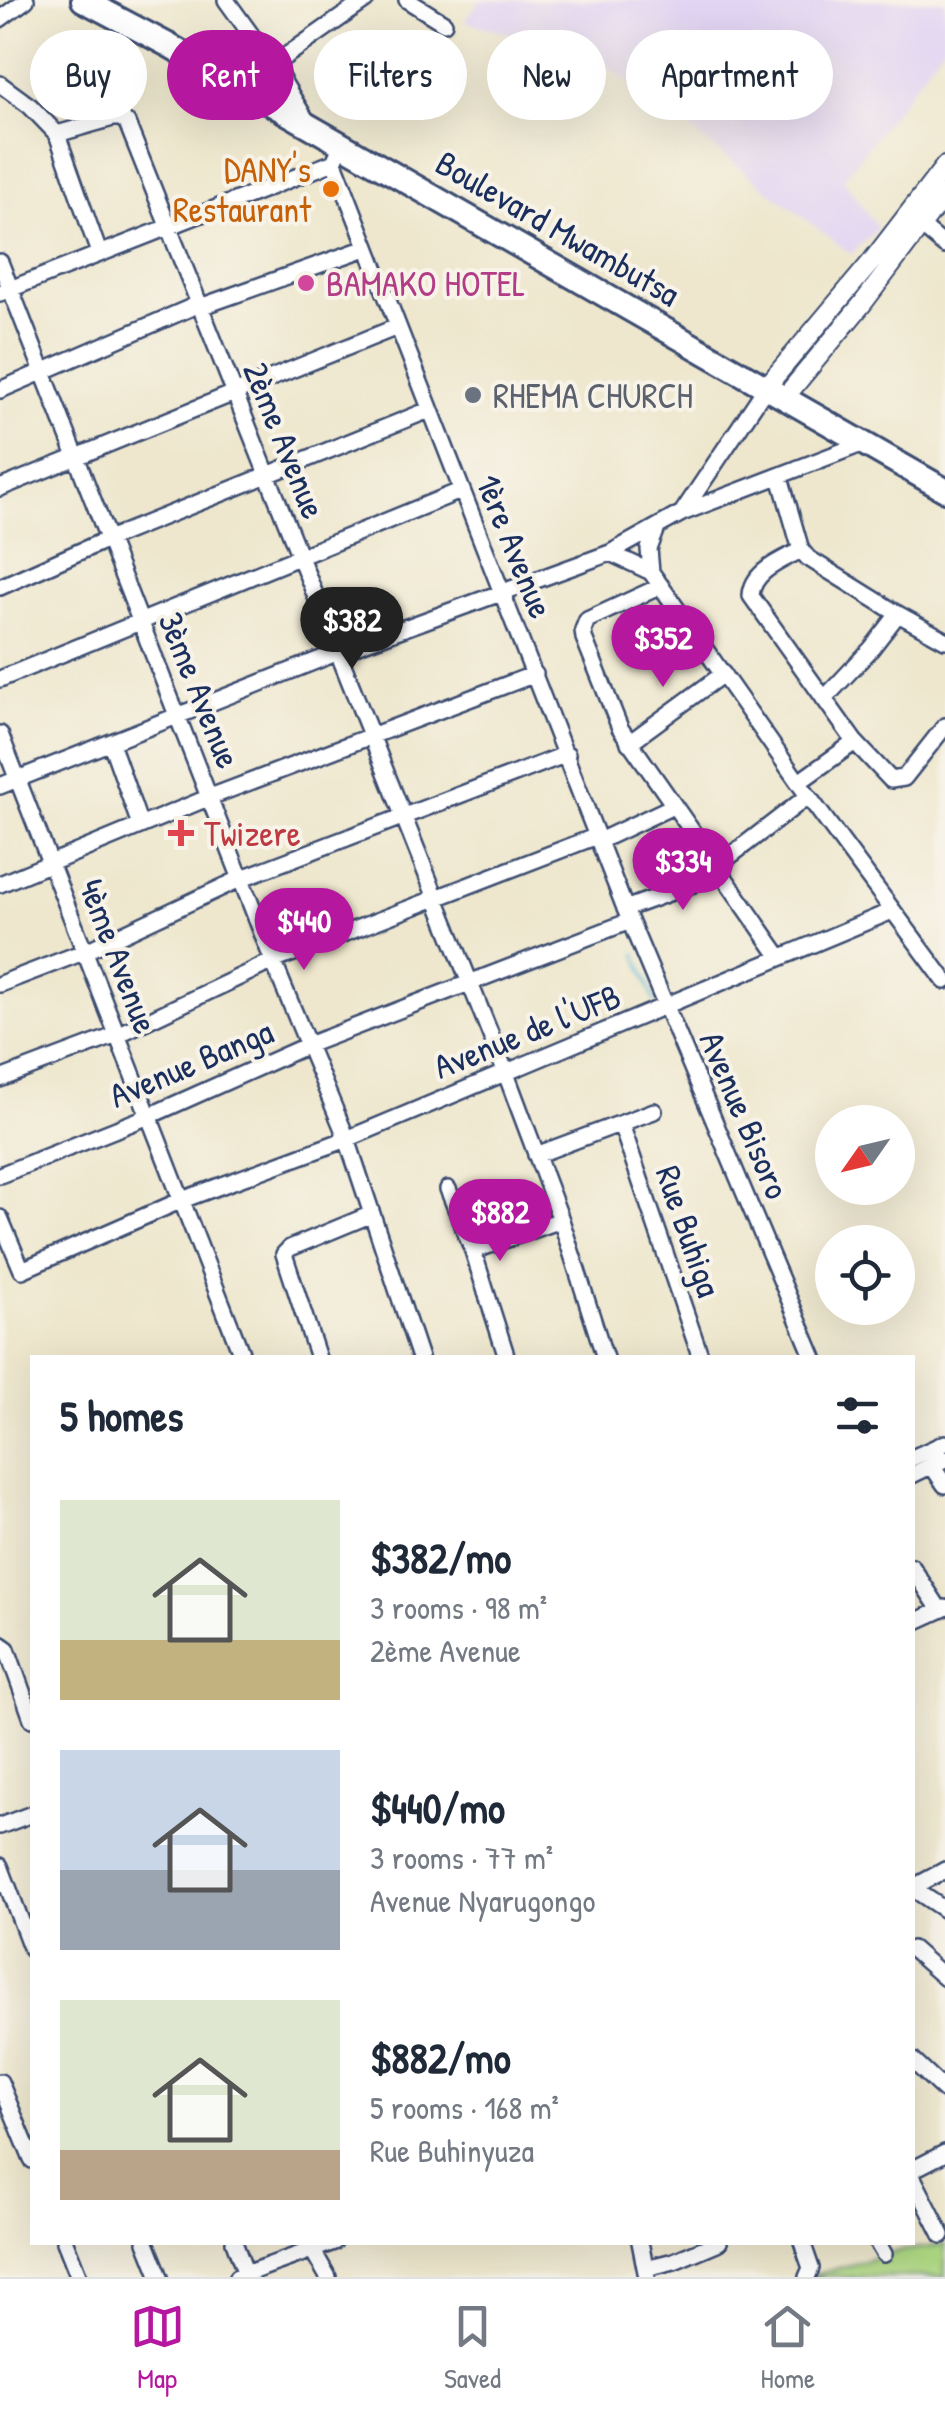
<!DOCTYPE html>
<meta charset="utf-8">
<style>
:root{--surface:#fff;--page:#f6f6f7;--text:#1f2937;--muted:#747a83;--line:#e0e1e3;--accent:#b5179e}
body{margin:0;font-family:"Patrick Hand",sans-serif;background:var(--page);color:var(--text);height:100vh;display:flex;flex-direction:column;font-size:38px;white-space:nowrap}
*{box-sizing:border-box;margin:0}
p{font-size:32px;color:var(--muted)}
.icon{flex:none;width:55px;height:55px;fill:none;stroke:currentColor;stroke-width:2;stroke-linecap:round;stroke-linejoin:round}
.map{position:relative;flex:1;overflow:hidden}
.details{position:absolute;left:30px;top:1355px;width:885px;height:890px;display:flex;flex-direction:column;background:var(--surface);border-radius:0px;box-shadow:0 10px 40px #0002}
.details>*{flex:none}
.hud{position:absolute;left:30px;top:30px;width:885px;height:90px;display:flex;gap:20px}
.needle{width:65px;rotate:236deg}
.tools{position:absolute;left:815px;top:1105px;display:grid;gap:20px}
.tools a{display:grid;place-items:center;width:100px;height:100px;border-radius:50%;background:var(--surface);box-shadow:0 10px 40px #0002;font-size:50px}
.price{position:absolute;translate:-50% -85px;padding:0 22px;border-radius:35px;background:var(--accent);color:#fff;font-size:32px;line-height:65px;filter:drop-shadow(0 2px 5px #0008)}
.price::after{content:'';position:absolute;left:50%;top:60px;width:30px;height:22px;margin-left:-15px;background:inherit;clip-path:polygon(0 0,100% 0,50% 100%)}
.price.active{background:#222;color:#fff}
ul{padding:0;list-style:none}
li{display:flex;align-items:center;gap:30px;height:250px;padding:0 30px}
li span{display:grid;place-items:center;flex:none;width:280px;height:200px;border-radius:0px;color:#555}
li>.icon{margin-inline-start:auto}
span .icon{width:120px;height:120px;fill:#fffc;stroke-width:1}
li b{font-size:42px}
h2{display:flex;justify-content:space-between;align-items:center;height:120px;padding:0 30px;font-size:42px}
.pill{padding:0 35px;border-radius:45px;background:var(--surface);box-shadow:0 10px 40px #0002;font-size:35px;line-height:90px}
.pill.active{background:var(--accent);color:#fff}
.menu{display:flex;justify-content:space-around;align-items:center;height:140px;border-top:2px solid var(--line);background:var(--surface);font-size:28px;color:var(--muted)}
.menu a{display:grid;justify-items:center;gap:5px}
.menu .active{color:var(--accent)}
.map>svg:first-child{display:block}
</style>
<div class="map">
<svg width="945" height="2277" viewBox="0 0 945 2277">
<rect width="100%" height="100%" fill="#f7f3e8"/>
<filter id="ink" filterUnits="userSpaceOnUse"><feTurbulence type="fractalNoise" baseFrequency=".01" numOctaves="2"/><feDisplacementMap in="SourceGraphic" scale="20" xChannelSelector="R" yChannelSelector="G"/><feConvolveMatrix kernelMatrix="1 2 1 2 8 2 1 2 1" color-interpolation-filters="sRGB"/></filter>
<filter id="wash" filterUnits="userSpaceOnUse"><feTurbulence type="fractalNoise" baseFrequency=".0048" numOctaves="4" result="noise"/><feDisplacementMap in="SourceGraphic" scale="40" xChannelSelector="R" yChannelSelector="G"/><feGaussianBlur stdDeviation="2.25" result="paint"/><feColorMatrix in="noise" values="0 0 0 0 0 0 0 0 0 0 0 0 0 0 0 0 0 1.4 0 .05"/><feComposite in="paint" operator="in"/></filter>
<g filter="url(#wash)">
<rect width="100%" height="100%" fill="#eee7cd"/>
<path fill="#e2d4f3" d="M480,0H945V44L843,179L878,228L851,254L596,57L464,21Z"/>
<path fill="#acd580" stroke="#64826f" stroke-width="2.5" d="M945,2245V2277H807L900,2251Z"/>
<g fill="none" stroke-linecap="round" stroke-linejoin="round">
<path stroke="#59b8d7" stroke-width="2.5" d="M636,954L655,1002"/>
</g>
</g>
<g filter="url(#ink)">
<g fill="none" stroke-linecap="round" stroke-linejoin="round">
<g stroke="#3b4b6f" stroke-width="20">
<path id="minor" d="M226,0L273,65L308,123
M407,0L444,23
M0,19L26,0
M273,65L366,0
M0,84L30,106L57,134L99,253
M57,134L113,118H121L127,123L505,1071L561,1220L605,1358
M334,162L630,921L814,1358
M921,226L945,246
M0,262L273,961L347,1139L420,1358
M0,293L334,162L338,153
M200,307L366,248
M0,390L199,304
M780,477L801,550L808,558L898,614L945,640
M0,488L397,327
M682,513L767,386
M801,550C781,561 752,571 751,596L855,742L891,780L904,778L945,726
M610,553L651,572L808,796L945,981
M651,572L649,549L657,528
M661,586L587,620L583,630L584,638L620,728L780,957
M0,587L108,539L429,410
M0,679L460,491
M824,699L871,649L898,614
M0,734L243,1358
M111,743L140,825
M629,743L723,674
M799,782L855,742
M0,786L336,653L610,553L682,513L864,443
M599,841L673,806
M717,866L808,796
M0,884L210,797L535,674
M625,909L693,884L719,869
M0,984L86,951L242,878L567,754
M0,1079L117,1035L273,961L597,836
M621,1124L701,1358
M536,1155L654,1111
M0,1175L149,1116L308,1045L630,921
M448,1189L473,1251L507,1358
M0,1218L22,1270L182,1200L347,1139L892,911
M473,1251L561,1220
M318,1358L284,1254L290,1248L372,1214
M912,1458L945,1443
M932,1466L945,1485
M912,1475L945,1459
M912,1567L940,1610
M912,1623L945,1608
M0,1644L7,1649L32,1719
M0,1826L32,1814
M0,1866L32,1950
M912,1888L945,1910
M912,1888L945,1870
M912,1949L945,1978
M912,2060L945,2091
M0,2082L32,2160
M912,2170L945,2153
M912,2176L942,2235
M65,2242L79,2277
M146,2242L160,2277
M234,2242L247,2277
M640,2242L647,2277
M802,2242L811,2268L807,2277
M877,2242L884,2254
M313,2251L328,2277
M646,2268L674,2261L719,2242
M237,2277L334,2242"/>
</g>
<g stroke="#3b4b6f" stroke-width="22">
<path id="major" d="M767,386L872,261L945,166
M785,397L863,303L945,194"/>
</g>
<g stroke="#3b4b6f" stroke-width="28">
<path id="highway" d="M83,0L170,46L945,490"/>
</g>
<use href="#minor" stroke="#fff" stroke-width="15"/>
<use href="#major" stroke="#fff" stroke-width="18"/>
<use href="#highway" stroke="#fff" stroke-width="22"/>
</g>
</g>
<circle fill="#e8710a" stroke="#f7f3e8" stroke-width="4" cx="331" cy="189" r="10"/>
<circle fill="#d1479c" stroke="#f7f3e8" stroke-width="4" cx="306" cy="283" r="10"/>
<circle fill="#6b7280" stroke="#f7f3e8" stroke-width="4" cx="473" cy="395" r="10"/>
<path fill="#e0444e" stroke="#f7f3e8" stroke-width="4" d="M176 818h10v10h10v10h-10v10h-10v-10h-10v-10h10z"/>
<g text-anchor="middle" dominant-baseline="central" stroke-width="8" stroke-linejoin="round" paint-order="stroke">
<g font-size="35" fill="#c56008" stroke="#f7f3e8" text-anchor="end">
<text x="311" y="169">DANY's<tspan x="311" dy="40">Restaurant</tspan></text>
</g>
<g font-size="35" fill="#1b2f5e" stroke="#f7f3e8">
<text transform="translate(558 228) rotate(30)">Boulevard Mwambutsa</text>
<text transform="translate(285 440) rotate(68)">2ème Avenue</text>
<text transform="translate(515 546) rotate(68)">1ère Avenue</text>
<text transform="translate(200 690) rotate(68)">3ème Avenue</text>
<text transform="translate(119 956) rotate(69)">4ème Avenue</text>
<text transform="translate(527 1031) rotate(-22)">Avenue de l'UFB</text>
<text transform="translate(191 1063) rotate(-23)">Avenue Banga</text>
<text transform="translate(745 1115) rotate(67)">Avenue Bisoro</text>
<text transform="translate(689 1231) rotate(71)">Rue Buhiga</text>
</g>
<g font-size="35" fill="#b23c85" stroke="#f7f3e8" text-anchor="start">
<text x="326" y="283">BAMAKO HOTEL</text>
</g>
<g font-size="35" fill="#5b616d" stroke="#f7f3e8" text-anchor="start">
<text x="493" y="395">RHEMA CHURCH</text>
</g>
<g font-size="35" fill="#be3a42" stroke="#f7f3e8" text-anchor="start">
<text x="204" y="833">Twizere</text>
</g>
</g>
</svg>
<div class="tools">
<a><svg class="needle" viewBox="-14 -14 28 28"><path d="M0-13l5 13h-10z" fill="#e53935"/><path d="M0 13l5-13h-10z" fill="#747a83"/></svg></a>
<a><svg class="icon" aria-label="locate" viewBox="0 0 24 24"><circle cx="12" cy="12" r="6"/><path d="M12 2v4M12 18v4M2 12h4M18 12h4"/></svg></a>
</div>
<b class="price active" style="left:352px;top:672px">$382</b>
<b class="price" style="left:663px;top:690px">$352</b>
<b class="price" style="left:683px;top:913px">$334</b>
<b class="price" style="left:304px;top:973px">$440</b>
<b class="price" style="left:500px;top:1264px">$882</b>
<div class="hud">
<a class="pill">Buy</a>
<a class="pill active">Rent</a>
<a class="pill">Filters</a>
<a class="pill">New</a>
<a class="pill">Apartment</a>
</div>
<section class="details">
<h2>5 homes<svg class="icon" aria-label="filters" viewBox="0 0 24 24"><path d="M4 7h16M4 17h16"/><circle cx="9" cy="7" r="2"/><circle cx="15" cy="17" r="2"/></svg></h2>
<ul>
<li><span style="background:linear-gradient(#dfe7d0 70%,#c2b280 0)"><svg class="icon" aria-label="home" viewBox="0 0 24 24"><path d="M3 11l9-7 9 7M6 9v11h12V9"/></svg></span><div><b>$382/mo</b><p>3 rooms · 98 m²</p><p>2ème Avenue</p></div></li>
<li><span style="background:linear-gradient(#c9d6e8 60%,#9aa5b1 0)"><svg class="icon" aria-label="home" viewBox="0 0 24 24"><path d="M3 11l9-7 9 7M6 9v11h12V9"/></svg></span><div><b>$440/mo</b><p>3 rooms · 77 m²</p><p>Avenue Nyarugongo</p></div></li>
<li><span style="background:linear-gradient(#dfe7d0 75%,#b9a48a 0)"><svg class="icon" aria-label="home" viewBox="0 0 24 24"><path d="M3 11l9-7 9 7M6 9v11h12V9"/></svg></span><div><b>$882/mo</b><p>5 rooms · 168 m²</p><p>Rue Buhinyuza</p></div></li>
</ul>
</section>
</div>
<nav class="menu">
<a class="active"><svg class="icon" aria-label="map" viewBox="0 0 24 24"><path d="M3 6l6-2 6 2 6-2v14l-6 2-6-2-6 2zM9 4v14M15 6v14"/></svg>Map</a>
<a><svg class="icon" aria-label="saved" viewBox="0 0 24 24"><path d="M7 4h10v16l-5-4-5 4z"/></svg>Saved</a>
<a><svg class="icon" aria-label="home" viewBox="0 0 24 24"><path d="M3 11l9-7 9 7M6 9v11h12V9"/></svg>Home</a>
</nav>
